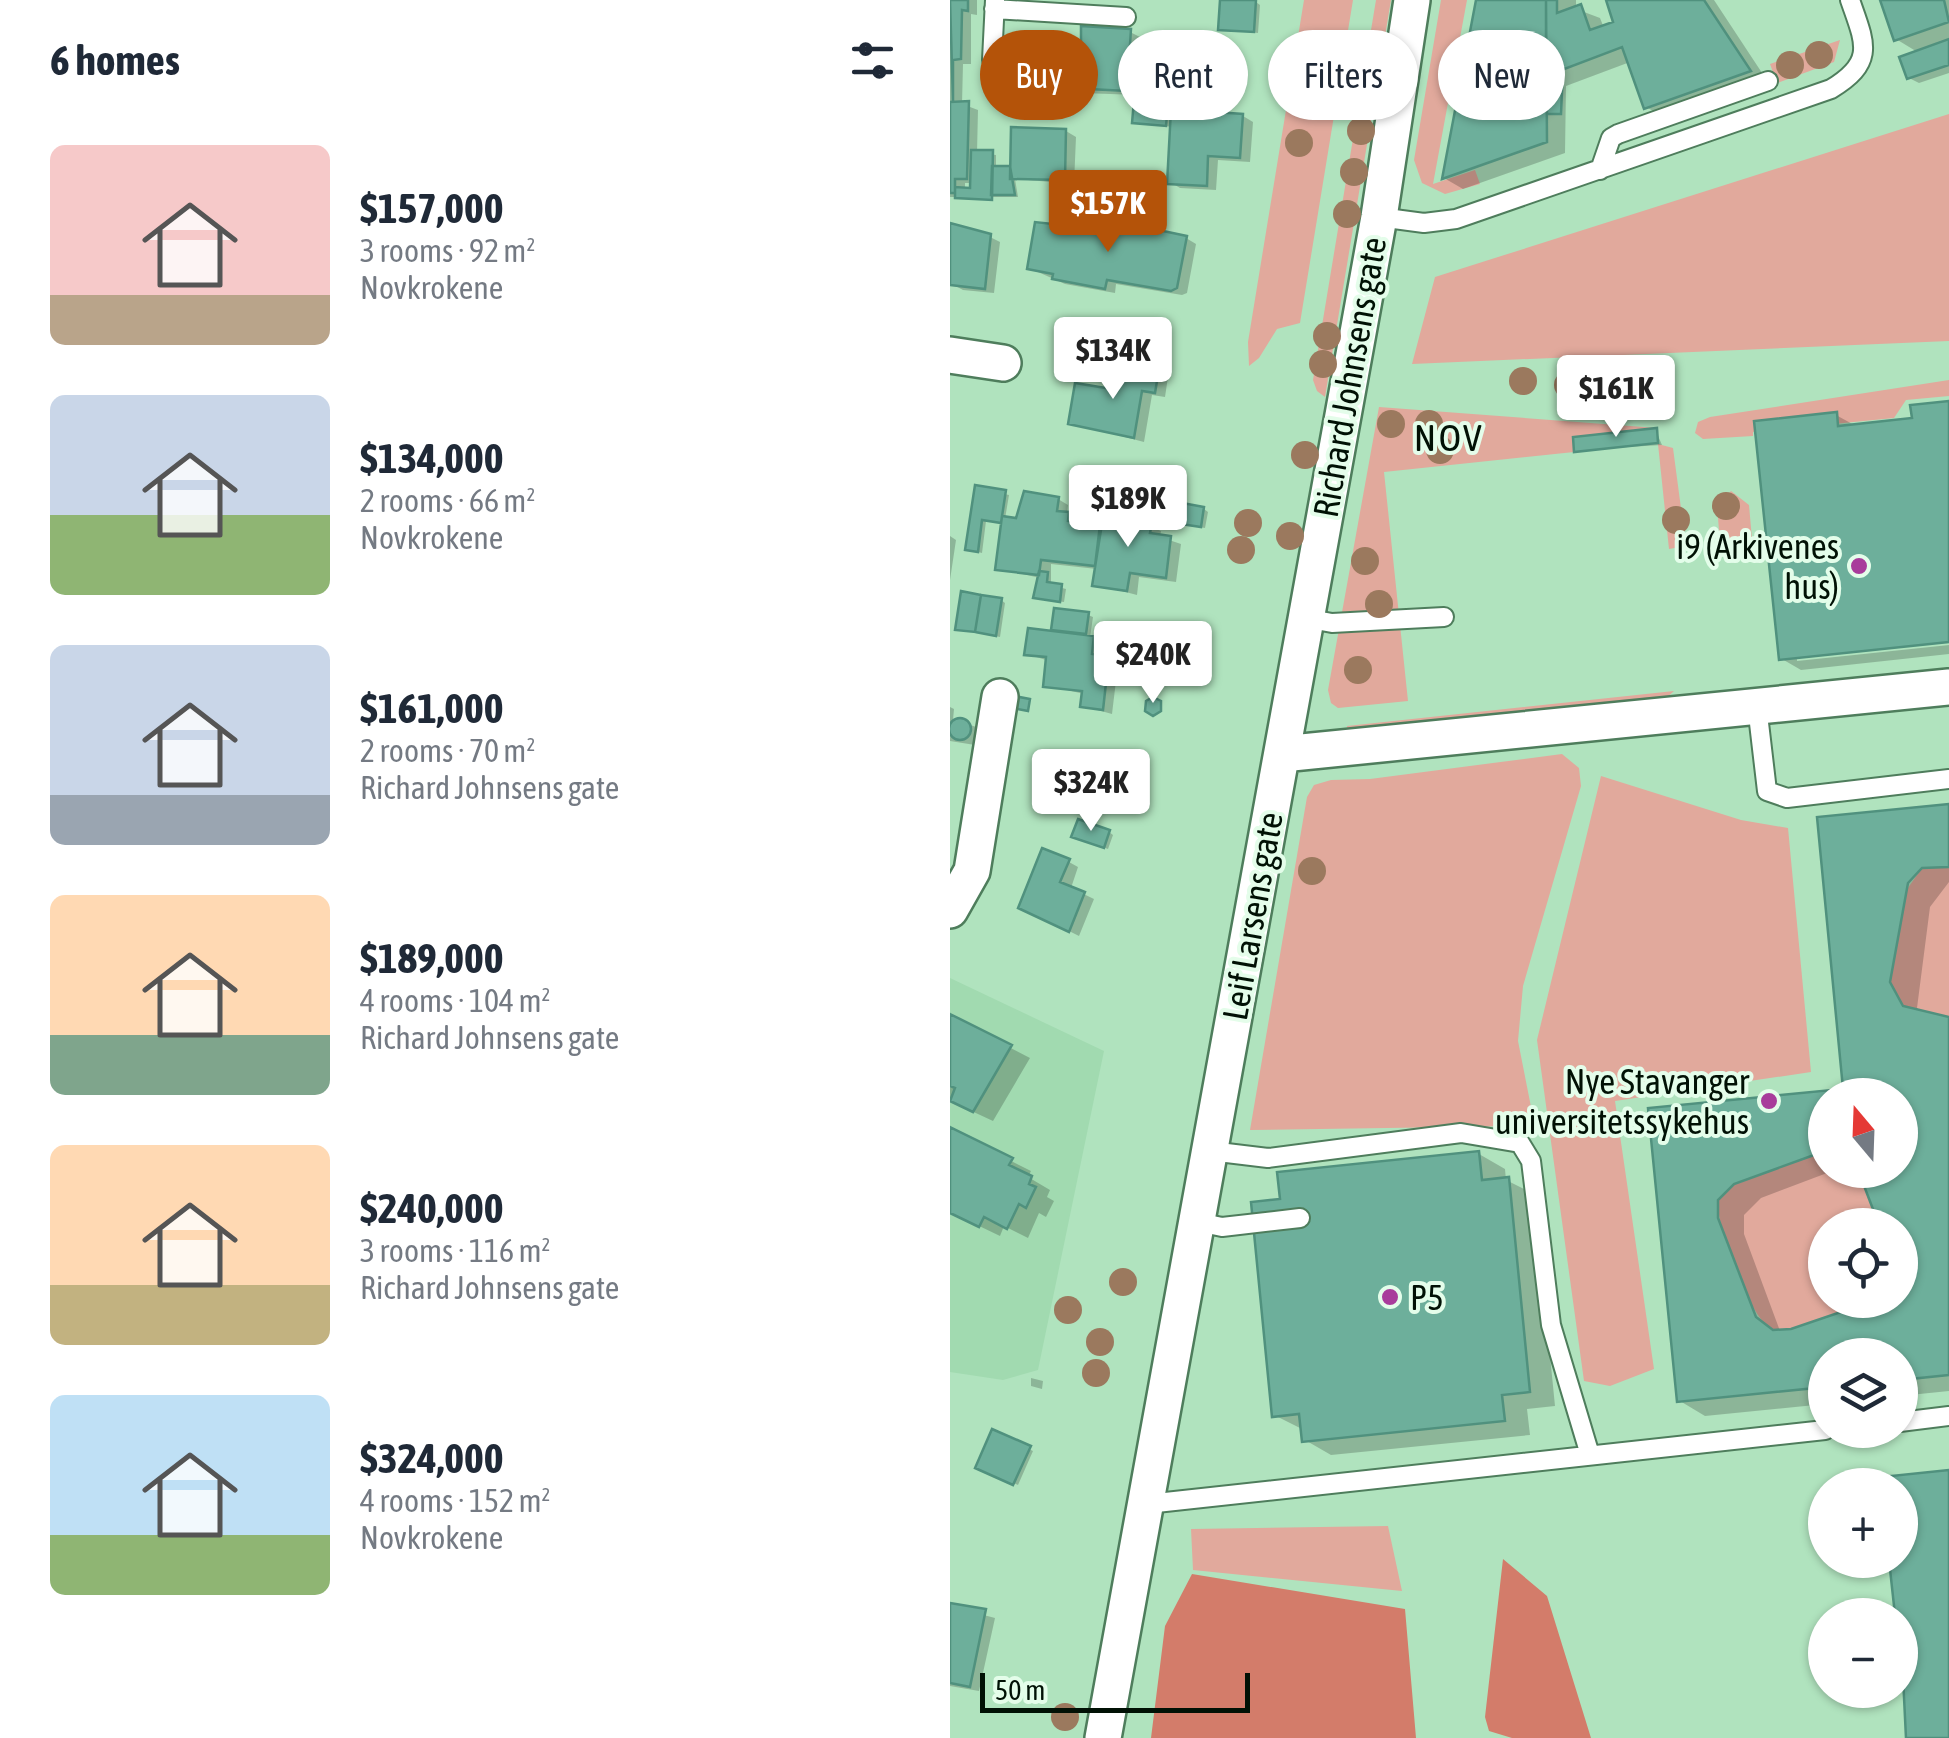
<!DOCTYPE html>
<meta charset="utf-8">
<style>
:root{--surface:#fff;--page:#f2f2f3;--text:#1f2937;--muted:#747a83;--accent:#b45309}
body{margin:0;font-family:"Asap Condensed",sans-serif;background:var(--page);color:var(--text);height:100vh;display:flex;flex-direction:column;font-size:38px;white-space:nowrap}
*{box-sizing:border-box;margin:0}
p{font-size:32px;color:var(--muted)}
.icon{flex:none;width:55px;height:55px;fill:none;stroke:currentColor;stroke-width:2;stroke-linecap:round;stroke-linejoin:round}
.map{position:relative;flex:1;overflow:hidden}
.drawer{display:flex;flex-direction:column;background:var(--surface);width:950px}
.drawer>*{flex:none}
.banner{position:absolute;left:30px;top:30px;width:818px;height:90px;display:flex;gap:20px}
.needle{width:65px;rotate:341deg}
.tools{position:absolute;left:858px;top:1078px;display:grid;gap:20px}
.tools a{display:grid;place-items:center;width:110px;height:110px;border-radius:50%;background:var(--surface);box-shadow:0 2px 8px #0004;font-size:50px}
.scale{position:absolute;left:30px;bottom:25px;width:270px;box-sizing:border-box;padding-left:10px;border:5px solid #011105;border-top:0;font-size:28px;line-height:35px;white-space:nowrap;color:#011105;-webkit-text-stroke:8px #e4fdea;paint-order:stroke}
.price{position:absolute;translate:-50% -85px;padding:0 22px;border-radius:10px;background:#fff;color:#222;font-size:32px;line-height:65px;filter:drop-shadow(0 2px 5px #0008)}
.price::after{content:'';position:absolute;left:50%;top:60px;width:30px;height:22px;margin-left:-15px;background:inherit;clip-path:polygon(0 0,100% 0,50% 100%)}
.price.on{background:var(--accent);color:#fff}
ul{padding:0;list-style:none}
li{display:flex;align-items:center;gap:30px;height:250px;padding:0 50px}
li span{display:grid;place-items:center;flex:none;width:280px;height:200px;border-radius:15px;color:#555}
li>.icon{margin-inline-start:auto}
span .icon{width:120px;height:120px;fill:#fffc;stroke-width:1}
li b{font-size:42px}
h2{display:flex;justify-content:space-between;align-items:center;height:120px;padding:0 50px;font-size:42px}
.tag{padding:0 35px;border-radius:45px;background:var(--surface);box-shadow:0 2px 8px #0004;font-size:35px;line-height:90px}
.tag.on{background:var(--accent);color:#fff}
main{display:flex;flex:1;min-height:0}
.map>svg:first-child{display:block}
</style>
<main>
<section class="drawer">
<h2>6 homes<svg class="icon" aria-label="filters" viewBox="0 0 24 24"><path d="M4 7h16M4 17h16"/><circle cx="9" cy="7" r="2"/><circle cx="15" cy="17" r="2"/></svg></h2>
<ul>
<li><span style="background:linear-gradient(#f6c9c9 75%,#b9a48a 0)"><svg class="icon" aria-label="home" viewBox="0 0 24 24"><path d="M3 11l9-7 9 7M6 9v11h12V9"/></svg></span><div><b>$157,000</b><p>3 rooms · 92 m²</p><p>Novkrokene</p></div></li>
<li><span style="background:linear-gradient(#c9d6e8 60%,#8fb573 0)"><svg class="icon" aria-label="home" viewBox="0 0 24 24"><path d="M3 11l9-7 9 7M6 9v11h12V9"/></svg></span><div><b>$134,000</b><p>2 rooms · 66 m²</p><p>Novkrokene</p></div></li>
<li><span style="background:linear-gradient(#c9d6e8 75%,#9aa5b1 0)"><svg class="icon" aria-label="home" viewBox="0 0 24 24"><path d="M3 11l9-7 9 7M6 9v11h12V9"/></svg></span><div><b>$161,000</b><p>2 rooms · 70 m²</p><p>Richard Johnsens gate</p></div></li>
<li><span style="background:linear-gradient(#ffd9b3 70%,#7fa58c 0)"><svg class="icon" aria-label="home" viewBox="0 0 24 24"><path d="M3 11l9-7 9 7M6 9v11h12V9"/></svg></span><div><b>$189,000</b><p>4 rooms · 104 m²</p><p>Richard Johnsens gate</p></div></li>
<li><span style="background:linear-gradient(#ffd9b3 70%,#c2b280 0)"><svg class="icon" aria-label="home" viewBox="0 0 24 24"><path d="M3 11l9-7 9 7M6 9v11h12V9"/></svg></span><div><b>$240,000</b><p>3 rooms · 116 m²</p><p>Richard Johnsens gate</p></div></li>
<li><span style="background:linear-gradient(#bfe0f5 70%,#8fb573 0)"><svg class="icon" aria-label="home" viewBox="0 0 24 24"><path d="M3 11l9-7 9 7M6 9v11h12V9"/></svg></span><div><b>$324,000</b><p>4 rooms · 152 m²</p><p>Novkrokene</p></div></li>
</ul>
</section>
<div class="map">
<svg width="999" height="1738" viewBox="0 0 999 1738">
<rect width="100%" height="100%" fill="#b0e3be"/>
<path fill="#a1dab0" d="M0,978L154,1051L88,1370L53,1380L0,1372Z"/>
<path fill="#e1a99c" d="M354,0H403L350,323L327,329L309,358L299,366L298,342Z
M426,0H441L375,397L367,391L363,380Z
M491,0H517L483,184L525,170L530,184L495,194L472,183L464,160Z
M890,40L884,62L827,83L820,64Z
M999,114V341L462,364L485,277Z
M999,380V396L956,400L944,418L803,432V436L753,439L745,433L748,422L760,417Z
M429,407L707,428L623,437L624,452L434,472L458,701L388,708L381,703L378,690Z
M708,444L723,448L736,546L719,549Z
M781,491L799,505L802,539L770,542L767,506Z
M724,691L715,699L398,735L397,726Z
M612,754L629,768L631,786L573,986L568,1041L583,1117L569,1126L300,1130L357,797L364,785L381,780L420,779Z
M651,776L791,820L838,828L861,1072L665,1101L704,1369L660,1386L634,1381L587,1040Z
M985,865L999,867V1017L953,1006L940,982L955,892L972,868Z
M875,1151V1170H908L929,1225H875V1300H926L841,1329L823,1330C801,1322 765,1224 768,1200L784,1185Z
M438,1526L452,1591L243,1570L241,1529Z"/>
<path fill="#d37c6a" d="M553,1559L597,1596L641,1738H562L539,1731L535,1717Z
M242,1574L455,1609L466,1738H201L215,1626Z"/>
<path fill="#0003" fill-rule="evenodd" d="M0,0H27V15L21,14V64H13L12,104L28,110L27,153L46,155V168H62L116,131L126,137L124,184L65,179L68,197H0ZM15,183H22V190H15Z
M528,0H626V9L650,18L654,28L667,23L659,0H764L818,82L716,118L696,107L680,62L616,86L615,153L513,189L494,178Z
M932,0H999V73L969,83L959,78L969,53L946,39Z
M306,2L310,5L308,33L271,29Z
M180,32L190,37L187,92L218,95L223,98L221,111L293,116L303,122L300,162L268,160L266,190L230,188L220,182L223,127L184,122L187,95L132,93L122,87Z
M0,226L22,228L50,242L44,293L13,290L0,283Z
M236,238L246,244L237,293L232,295L166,284L165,293L115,284L79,268Z
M208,371L218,377L215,397L202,395L194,442L121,423Z
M999,403V640L847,656V661L999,645V654L851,670L832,659L886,415L906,426L964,420Z
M706,431L712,445L627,450Z
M27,488L59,495L55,519L68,521L108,499L118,505L117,514L128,524L152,528L187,512L197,518L196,525L211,531L210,537L231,544L226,582L189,577L187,595L145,584L147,569L101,564V585L116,589L114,602L90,599V578L47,568L53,524L36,521L32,553L17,549Z
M254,509L258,512L255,528L231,524Z
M0,536L6,540L0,580Z
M51,600L55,603L50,637L8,628Z
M138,615L143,617L140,638L153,644L152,658L168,664L162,714L133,706L134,694L96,685L99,661L77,654L114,635L104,629Z
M0,707L4,709L3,720L30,728L25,745L0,741Z
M181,764L186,777L166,778Z
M999,807V882L980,907L967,1008L975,1016L999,1020V1391L950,1396V1355H875V1404L755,1416L730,1401L701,1110L896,1091L870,819ZM875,1095H950V1170H908L931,1225H950V1300H931L841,1332L830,1331L794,1234V1215L811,1198L885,1170H875Z
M159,832L163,835L158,849L128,838Z
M119,862L128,867L121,888L144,899L129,936L81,912Z
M0,1017L80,1058L43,1121L0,1101Z
M0,1130L81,1171L78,1177L100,1190L97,1197L104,1201L96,1217L89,1213L78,1238L54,1226L50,1236L0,1212Z
M529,1154L555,1169L556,1180L584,1194L605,1406L577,1409L580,1435L381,1455L355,1440L354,1430L324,1415L332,1202Z
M81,1378L93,1381L92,1389L81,1386Z
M43,1433L83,1451L68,1485L28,1467Z
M0,1606L45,1618L29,1691L0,1686Z"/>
<path fill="#6daf9b" stroke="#50917e" stroke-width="2.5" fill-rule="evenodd" d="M0,0H18V11L12,10L11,59L3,60V102Z
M270,0H306L304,32L268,30Z
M526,0H596L597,142L492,179Z
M596,0H607V13L631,4L640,30L663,22L656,0H754L801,71L694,109L672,47L596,76Z
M930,0H994L999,22L944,41Z
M131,26L181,29L177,91L119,88L122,42L131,43Z
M999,39V65L957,79L949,57Z
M613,69L611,114H597L596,76Z
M185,89L219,93L216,126L182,123Z
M19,101L17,179H5V193H0V102Z
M221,109L293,114L290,158L258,156L257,186L217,184Z
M61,127L116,129L115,180L60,179Z
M21,150H43L42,200L5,198V187L20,188Z
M42,166H60L65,195H41Z
M181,178L198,179L197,193L180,191Z
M151,218L237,236L227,288L221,291L157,280L155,289L102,279L103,274L77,269L85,222L149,229Z
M0,223L41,234L35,289L0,285Z
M173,363L209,369L205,393L192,391L184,438L118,424L125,383L168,390Z
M999,401V642L829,660L804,421L887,412L888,426L962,418L960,405Z
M707,428L708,443L624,452L623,437Z
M25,485L56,490L51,523L32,520L28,552L15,550Z
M74,491L109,497L107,511L119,512L118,521L150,525L145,566L91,560L89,575L45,570L52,516L66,518Z
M227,502L254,507L251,527L224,523Z
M155,505L188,510L186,521L202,523L200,533L221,536L216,578L180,573L177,591L142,586Z
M89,571L98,572L97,582L112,584L110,602L83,598Z
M11,591L31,595L25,632L5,630Z
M31,595L52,598L46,636L25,632Z
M104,608L139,612L136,634L101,630Z
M78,628L144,636L142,654L159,656L153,710L130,707L132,691L93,687L96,657L74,655Z
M64,696L80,699L78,711L62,708Z
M203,697L211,701V711L203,716L195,711L196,701Z
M-1 729a11 11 0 1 1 22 0a11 11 0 1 1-22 0Z
M181,762L183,776L164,779L162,765Z
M999,804V867L972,868L958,883L940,982L953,1006L999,1017V1375L950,1380V1355H875V1387L727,1402L698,1108L893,1089L867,817ZM875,1095H950V1170H908L929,1225H950V1300H926L841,1329L823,1330L806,1317L768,1218V1200L784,1184L875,1151Z
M128,819L160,830L154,848L121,837Z
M92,848L120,859L110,882L135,892L119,932L68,908Z
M0,1014L62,1045L23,1112L0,1101L5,1088L0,1086Z
M0,1127L63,1158L59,1165L82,1176L79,1184L86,1187L76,1208L69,1204L57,1229L34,1217L29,1227L0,1213Z
M529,1151L532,1180L559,1177L580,1392L552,1395L555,1421L352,1442L349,1414L322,1417L301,1202L330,1199L327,1172Z
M42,1429L81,1446L63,1485L25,1468Z
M999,1470V1738H956L950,1615H945L939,1560H950V1485H932L931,1477Z
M0,1603L36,1609L20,1687L0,1683Z"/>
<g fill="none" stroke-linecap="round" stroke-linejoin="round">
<g stroke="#4e7d5c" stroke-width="22">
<path id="lane" d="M44,9L176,17
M42,60L45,0
M650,170L661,138L668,134L818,81
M429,217L474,223L506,219L881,89C926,62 915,43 900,0
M355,618L382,623L494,617
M807,706L817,791L837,798L999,779
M260,1151L318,1158L511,1133L570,1143L581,1161L601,1325L640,1455
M248,1222L272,1227L350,1218
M950,1422L999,1416
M197,1504L875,1430"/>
</g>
<g stroke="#4e7d5c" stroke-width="40">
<path id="street" d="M0,355L53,363
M332,754L999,687
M0,910L22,871L50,697
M153,1738L429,217L462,0"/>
</g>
<use href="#lane" stroke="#fff" stroke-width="18"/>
<use href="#street" stroke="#fff" stroke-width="35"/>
</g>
<g fill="#9b795e">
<circle cx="363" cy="49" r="14"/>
<circle cx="869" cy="55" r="14"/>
<circle cx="422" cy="57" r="14"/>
<circle cx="840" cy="65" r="14"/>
<circle cx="416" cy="99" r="14"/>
<circle cx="411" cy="131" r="14"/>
<circle cx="349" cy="143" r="14"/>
<circle cx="404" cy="172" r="14"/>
<circle cx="397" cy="214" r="14"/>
<circle cx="377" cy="336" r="14"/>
<circle cx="373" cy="364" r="14"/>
<circle cx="573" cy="381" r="14"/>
<circle cx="618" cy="385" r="14"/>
<circle cx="441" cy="424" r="14"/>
<circle cx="479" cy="424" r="14"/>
<circle cx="490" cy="450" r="14"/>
<circle cx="355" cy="455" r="14"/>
<circle cx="776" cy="506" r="14"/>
<circle cx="726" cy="520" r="14"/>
<circle cx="298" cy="523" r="14"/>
<circle cx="340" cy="536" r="14"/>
<circle cx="291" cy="550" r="14"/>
<circle cx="415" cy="561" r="14"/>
<circle cx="429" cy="604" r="14"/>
<circle cx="408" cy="670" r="14"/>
<circle cx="362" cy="871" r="14"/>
<circle cx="173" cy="1282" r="14"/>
<circle cx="118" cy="1310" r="14"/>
<circle cx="150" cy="1342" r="14"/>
<circle cx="146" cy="1373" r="14"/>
<circle cx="115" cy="1717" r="14"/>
</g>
<g fill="#a83c9b" stroke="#e4fdea" stroke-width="4">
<circle cx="909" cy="566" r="10"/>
<circle cx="819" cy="1101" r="10"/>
<circle cx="440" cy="1297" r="10"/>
</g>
<g text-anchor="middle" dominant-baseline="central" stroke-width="8" stroke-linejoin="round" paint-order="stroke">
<g font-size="35" fill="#011105" stroke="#e4fdea">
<text transform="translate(399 377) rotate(-80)">Richard Johnsens gate</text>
<text transform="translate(302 916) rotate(-80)">Leif Larsens gate</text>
</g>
<g font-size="35" fill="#011105" stroke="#e4fdea" text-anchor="end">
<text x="889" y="546">i9 (Arkivenes<tspan x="889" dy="40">hus)</tspan></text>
<text x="799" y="1081">Nye Stavanger<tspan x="799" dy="40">universitetssykehus</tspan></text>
<text x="460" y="1297" text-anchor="start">P5</text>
</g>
<g font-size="38" letter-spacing="2.5" fill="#011105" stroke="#e4fdea">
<text x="499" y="437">NOV</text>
</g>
</g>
</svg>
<div class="tools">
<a><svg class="needle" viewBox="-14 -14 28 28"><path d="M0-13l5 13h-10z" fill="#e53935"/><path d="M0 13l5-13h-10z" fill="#747a83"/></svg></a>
<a><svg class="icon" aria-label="locate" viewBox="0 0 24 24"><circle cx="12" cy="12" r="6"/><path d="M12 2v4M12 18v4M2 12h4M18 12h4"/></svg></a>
<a><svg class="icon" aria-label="layers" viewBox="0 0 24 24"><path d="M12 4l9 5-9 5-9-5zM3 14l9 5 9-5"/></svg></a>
<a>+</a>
<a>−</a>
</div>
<div class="scale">50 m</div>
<b class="price on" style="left:158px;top:255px">$157K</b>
<b class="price" style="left:163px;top:402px">$134K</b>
<b class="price" style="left:666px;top:440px">$161K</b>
<b class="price" style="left:178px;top:550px">$189K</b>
<b class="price" style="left:203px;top:706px">$240K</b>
<b class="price" style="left:141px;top:834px">$324K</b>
<div class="banner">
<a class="tag on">Buy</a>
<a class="tag">Rent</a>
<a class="tag">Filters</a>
<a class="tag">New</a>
</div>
</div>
</main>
